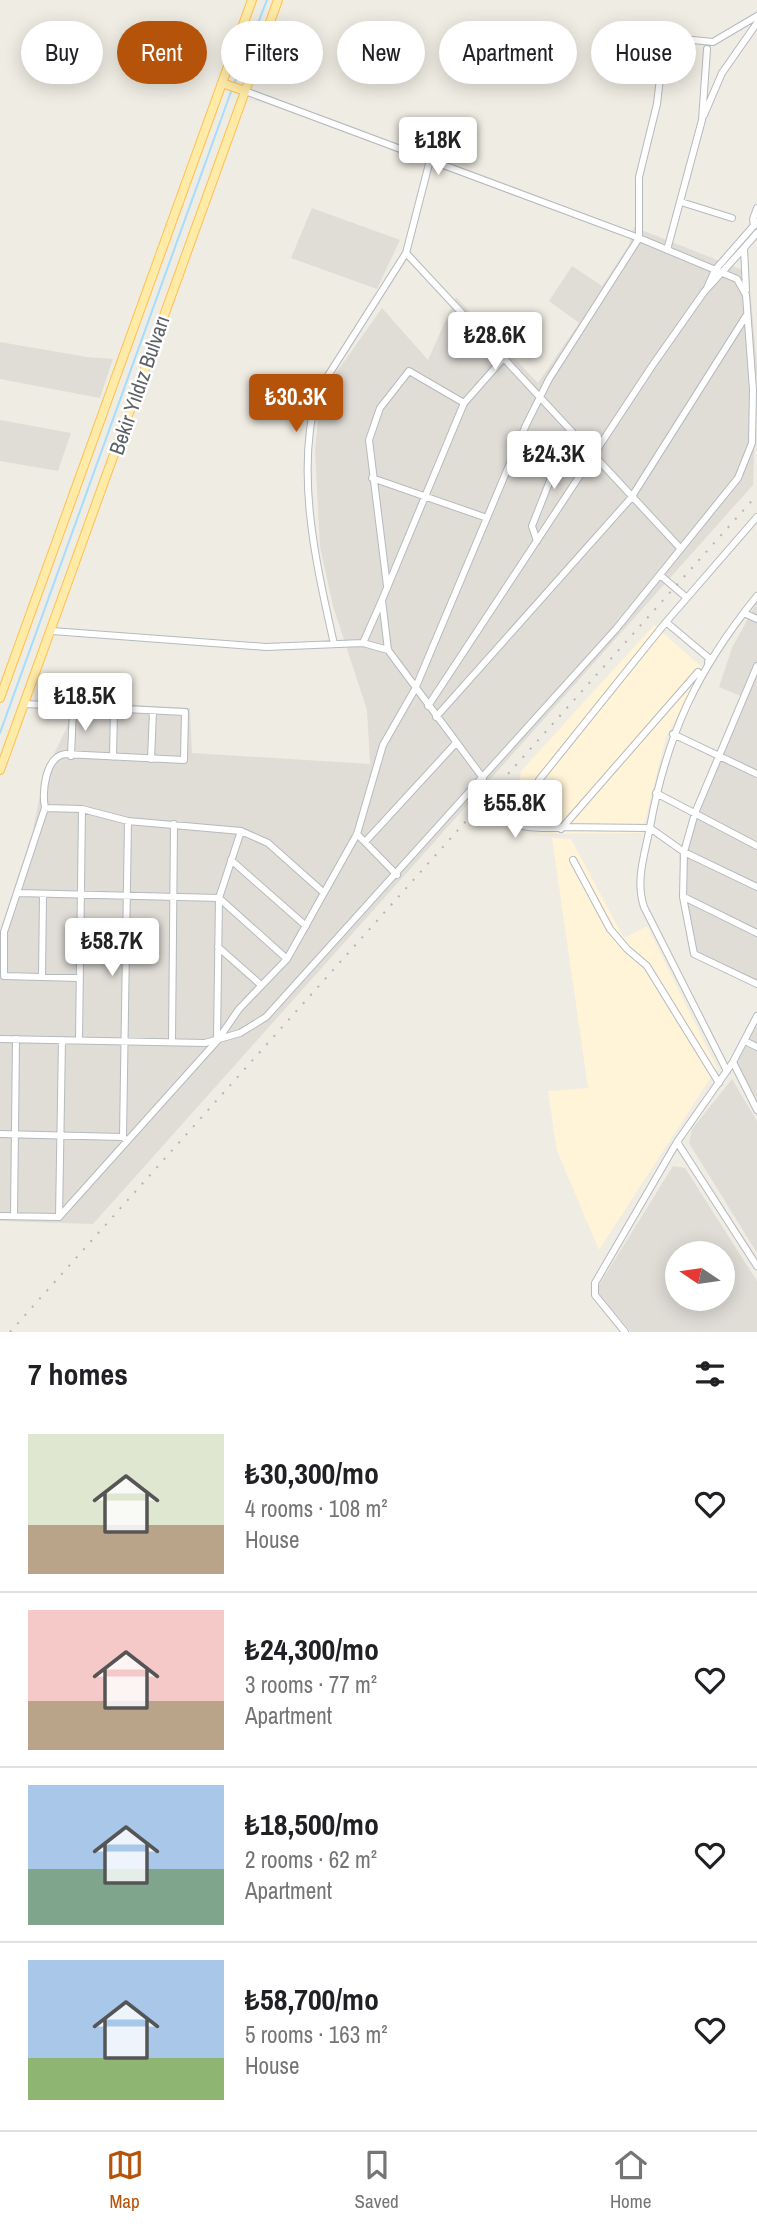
<!DOCTYPE html>
<meta charset="utf-8">
<style>
:root{--surface:#fff;--page:#f6f6f6;--text:#202124;--muted:#757577;--line:#e0e0e0;--accent:#b45309}
body{margin:0;font-family:"Archivo Narrow",sans-serif;background:var(--page);color:var(--text);height:100vh;display:flex;flex-direction:column;font-size:26px;white-space:nowrap}
*{box-sizing:border-box;margin:0}
p{font-size:23px;color:var(--muted)}
.icon{flex:none;width:38px;height:38px;fill:none;stroke:currentColor;stroke-width:2;stroke-linecap:round;stroke-linejoin:round}
.map{position:relative;height:1332px;overflow:hidden}
.panel{display:flex;flex-direction:column;background:var(--surface);flex:1}
.panel>*{flex:none}
.top-card{position:absolute;left:21px;top:21px;width:716px;height:63px;display:flex;gap:14px}
.needle{width:46px;rotate:283deg}
.tools{position:absolute;left:665px;top:1241px;display:grid;gap:14px}
.tools a{display:grid;place-items:center;width:70px;height:70px;border-radius:50%;background:var(--surface);box-shadow:0 4px 18px #0003;font-size:35px}
.price{position:absolute;translate:-50% -60px;padding:0 16px;border-radius:7px;background:#fff;color:#222;font-size:23px;line-height:46px;filter:drop-shadow(0 2px 4px #0008)}
.price::after{content:'';position:absolute;left:50%;top:42px;width:21px;height:16px;margin-left:-10px;background:inherit;clip-path:polygon(0 0,100% 0,50% 100%)}
.price.selected{background:var(--accent);color:#fff}
ul{padding:0;list-style:none}
li{display:flex;align-items:center;gap:21px;height:175px;padding:0 28px}
li+li{border-top:2px solid var(--line)}
li span{display:grid;place-items:center;flex:none;width:196px;height:140px;border-radius:0px;color:#555}
li>.icon{margin-inline-start:auto}
span .icon{width:84px;height:84px;fill:#fffc;stroke-width:1}
li b{font-size:30px}
h2{display:flex;justify-content:space-between;align-items:center;height:84px;padding:0 28px;font-size:30px}
.chip{padding:0 24px;border-radius:32px;background:var(--surface);box-shadow:0 4px 18px #0003;font-size:24px;line-height:63px}
.chip.selected{background:var(--accent);color:#fff}
.menu{display:flex;justify-content:space-around;align-items:center;height:98px;border-top:2px solid var(--line);background:var(--surface);font-size:19px;color:var(--muted)}
.menu a{display:grid;justify-items:center;gap:4px}
.menu .selected{color:var(--accent)}
.map>svg:first-child{display:block}
</style>
<div class="map">
<svg width="757" height="1332" viewBox="0 0 757 1332">
<rect width="100%" height="100%" fill="#efece3"/>
<path fill="#fff3d8" d="M654,625L703,668L666,737L642,833L540,834L528,821L520,805L518,791L521,771Z
M552,838L571,839L624,938L647,926L717,1068L599,1250L557,1151L548,1091L588,1088Z"/>
<path fill="#e0ddd7" fill-rule="evenodd" d="M312,208L400,240L377,289L291,258Z
M634,227L740,269L749,277L757,367L753,485L93,1224L0,1221V931L33,830L44,775L68,725L70,701L190,708L192,753L370,764L367,710L333,606L320,547L315,450L319,411L326,387L382,308L428,360L456,297L538,383L579,323L549,301L572,266L602,286L629,245Z
M0,342L87,357L113,359L100,398L0,379Z
M0,420L71,433L58,471L0,461Z
M757,602V988L690,950L679,855L743,697L719,687L732,648Z
M757,1025V1100L736,1063Z
M732,1079L757,1121V1253L689,1143L692,1129Z
M673,1166L685,1168L757,1281V1332H631L599,1295V1285ZM677,1253H723V1298H677Z"/>
<g fill="none" stroke-linecap="round" stroke-linejoin="round">
<path stroke="#a3ddff" stroke-width="2" d="M234,84L267,0
M0,733L232,89"/>
<g stroke="#b5babe" stroke-width="8">
<path id="minor" d="M704,115L722,73L757,23
M430,160L406,253L681,549
M681,202L732,218
M754,226L753,219L757,208
M667,250L702,120L707,49
M707,288L715,270L757,222
M746,290L744,248L757,233
M372,478L487,518
M757,517L666,622L539,780C534,799 539,816 556,827L650,828L684,852L757,887
M537,541L532,526L570,430
M660,575L687,598
M387,586L369,440L380,408L409,371L464,403
M744,613L757,619
M666,622L710,659L708,662
M52,631L266,647L363,643L388,650
M363,643L382,600
M334,644C316,563 295,475 317,393L406,253
M757,666L695,813L684,852L683,897L694,954L757,984
M25,704L185,712L184,760L65,754C45,757 42,792 45,808L4,932V976L79,978
M428,706L652,366L704,292L744,248
M436,717L631,498L746,316
M673,734L757,774
M71,756L73,708
M113,757L114,709
M151,759L153,711
M483,778L388,650L382,600L464,403L502,360
M477,785C510,824 503,828 558,828
M656,793L757,846
M45,808L82,809L128,821L241,831L268,843L323,892
M561,829L698,672
M357,834L397,875
M365,842L456,743
M231,860L306,926
M573,860L610,929L627,949L647,966L719,1083
M18,893L219,898L287,959
M684,897L757,933
M218,947L261,985
M42,977L43,894
M0,1039L205,1043L240,1033L266,1017L616,629L738,478L752,443L753,390L746,295L737,279L639,238L245,91
M217,1039L219,898L241,831
M79,1040L82,809
M745,1041L757,1047
M172,1042L174,824
M733,1062L757,1110
M727,1071L644,907C635,880 645,854 650,827C667,734 697,670 757,596
M0,1134L123,1137
M127,1141L123,1137L128,821
M677,1142L757,1266
M0,1216L59,1217L217,1041L239,1009L287,959L357,834L383,745L415,689L526,425L549,379L639,238V177L657,104L664,43L672,38L713,42L757,16
M14,1216L16,1039
M59,1217L62,1040
M625,1332L595,1295V1283L677,1142L733,1062L757,1016"/>
</g>
<g stroke="#ffc04c" stroke-width="10">
<path id="major" d="M222,83L245,91
M0,698L252,0
M0,770L278,0"/>
</g>
<use href="#minor" stroke="#fff" stroke-width="6"/>
<use href="#major" stroke="#ffeba8" stroke-width="8"/>
<path stroke="#b4b5b6" stroke-width="2" stroke-dasharray="2 9" stroke-linecap="butt" d="M10,1332L757,495"/>
</g>
<g text-anchor="middle" dominant-baseline="central" stroke-width="5" stroke-linejoin="round" paint-order="stroke">
<g font-size="21" fill="#5b6065" stroke="#fff">
<text transform="translate(139 385) rotate(-71)">Bekir Yıldız Bulvarı</text>
</g>
</g>
</svg>
<div class="tools">
<a><svg class="needle" viewBox="-14 -14 28 28"><path d="M0-13l5 13h-10z" fill="#e53935"/><path d="M0 13l5-13h-10z" fill="#757577"/></svg></a>
</div>
<b class="price" style="left:438px;top:177px">₺18K</b>
<b class="price" style="left:495px;top:372px">₺28.6K</b>
<b class="price selected" style="left:296px;top:434px">₺30.3K</b>
<b class="price" style="left:554px;top:491px">₺24.3K</b>
<b class="price" style="left:85px;top:733px">₺18.5K</b>
<b class="price" style="left:515px;top:840px">₺55.8K</b>
<b class="price" style="left:112px;top:978px">₺58.7K</b>
<div class="top-card">
<a class="chip">Buy</a>
<a class="chip selected">Rent</a>
<a class="chip">Filters</a>
<a class="chip">New</a>
<a class="chip">Apartment</a>
<a class="chip">House</a>
</div>
</div>
<section class="panel">
<h2>7 homes<svg class="icon" aria-label="filters" viewBox="0 0 24 24"><path d="M4 7h16M4 17h16"/><circle cx="9" cy="7" r="2"/><circle cx="15" cy="17" r="2"/></svg></h2>
<ul>
<li><span style="background:linear-gradient(#dfe7d0 65%,#b9a48a 0)"><svg class="icon" aria-label="home" viewBox="0 0 24 24"><path d="M3 11l9-7 9 7M6 9v11h12V9"/></svg></span><div><b>₺30,300/mo</b><p>4 rooms · 108 m²</p><p>House</p></div><svg class="icon" aria-label="heart" viewBox="0 0 24 24"><path d="M12 20l-8-8c-3-5 5-10 8-4 3-6 11-1 8 4z"/></svg></li>
<li><span style="background:linear-gradient(#f6c9c9 65%,#b9a48a 0)"><svg class="icon" aria-label="home" viewBox="0 0 24 24"><path d="M3 11l9-7 9 7M6 9v11h12V9"/></svg></span><div><b>₺24,300/mo</b><p>3 rooms · 77 m²</p><p>Apartment</p></div><svg class="icon" aria-label="heart" viewBox="0 0 24 24"><path d="M12 20l-8-8c-3-5 5-10 8-4 3-6 11-1 8 4z"/></svg></li>
<li><span style="background:linear-gradient(#a9c7e8 60%,#7fa58c 0)"><svg class="icon" aria-label="home" viewBox="0 0 24 24"><path d="M3 11l9-7 9 7M6 9v11h12V9"/></svg></span><div><b>₺18,500/mo</b><p>2 rooms · 62 m²</p><p>Apartment</p></div><svg class="icon" aria-label="heart" viewBox="0 0 24 24"><path d="M12 20l-8-8c-3-5 5-10 8-4 3-6 11-1 8 4z"/></svg></li>
<li><span style="background:linear-gradient(#a9c7e8 70%,#8fb573 0)"><svg class="icon" aria-label="home" viewBox="0 0 24 24"><path d="M3 11l9-7 9 7M6 9v11h12V9"/></svg></span><div><b>₺58,700/mo</b><p>5 rooms · 163 m²</p><p>House</p></div><svg class="icon" aria-label="heart" viewBox="0 0 24 24"><path d="M12 20l-8-8c-3-5 5-10 8-4 3-6 11-1 8 4z"/></svg></li>
</ul>
</section>
<nav class="menu">
<a class="selected"><svg class="icon" aria-label="map" viewBox="0 0 24 24"><path d="M3 6l6-2 6 2 6-2v14l-6 2-6-2-6 2zM9 4v14M15 6v14"/></svg>Map</a>
<a><svg class="icon" aria-label="saved" viewBox="0 0 24 24"><path d="M7 4h10v16l-5-4-5 4z"/></svg>Saved</a>
<a><svg class="icon" aria-label="home" viewBox="0 0 24 24"><path d="M3 11l9-7 9 7M6 9v11h12V9"/></svg>Home</a>
</nav>
